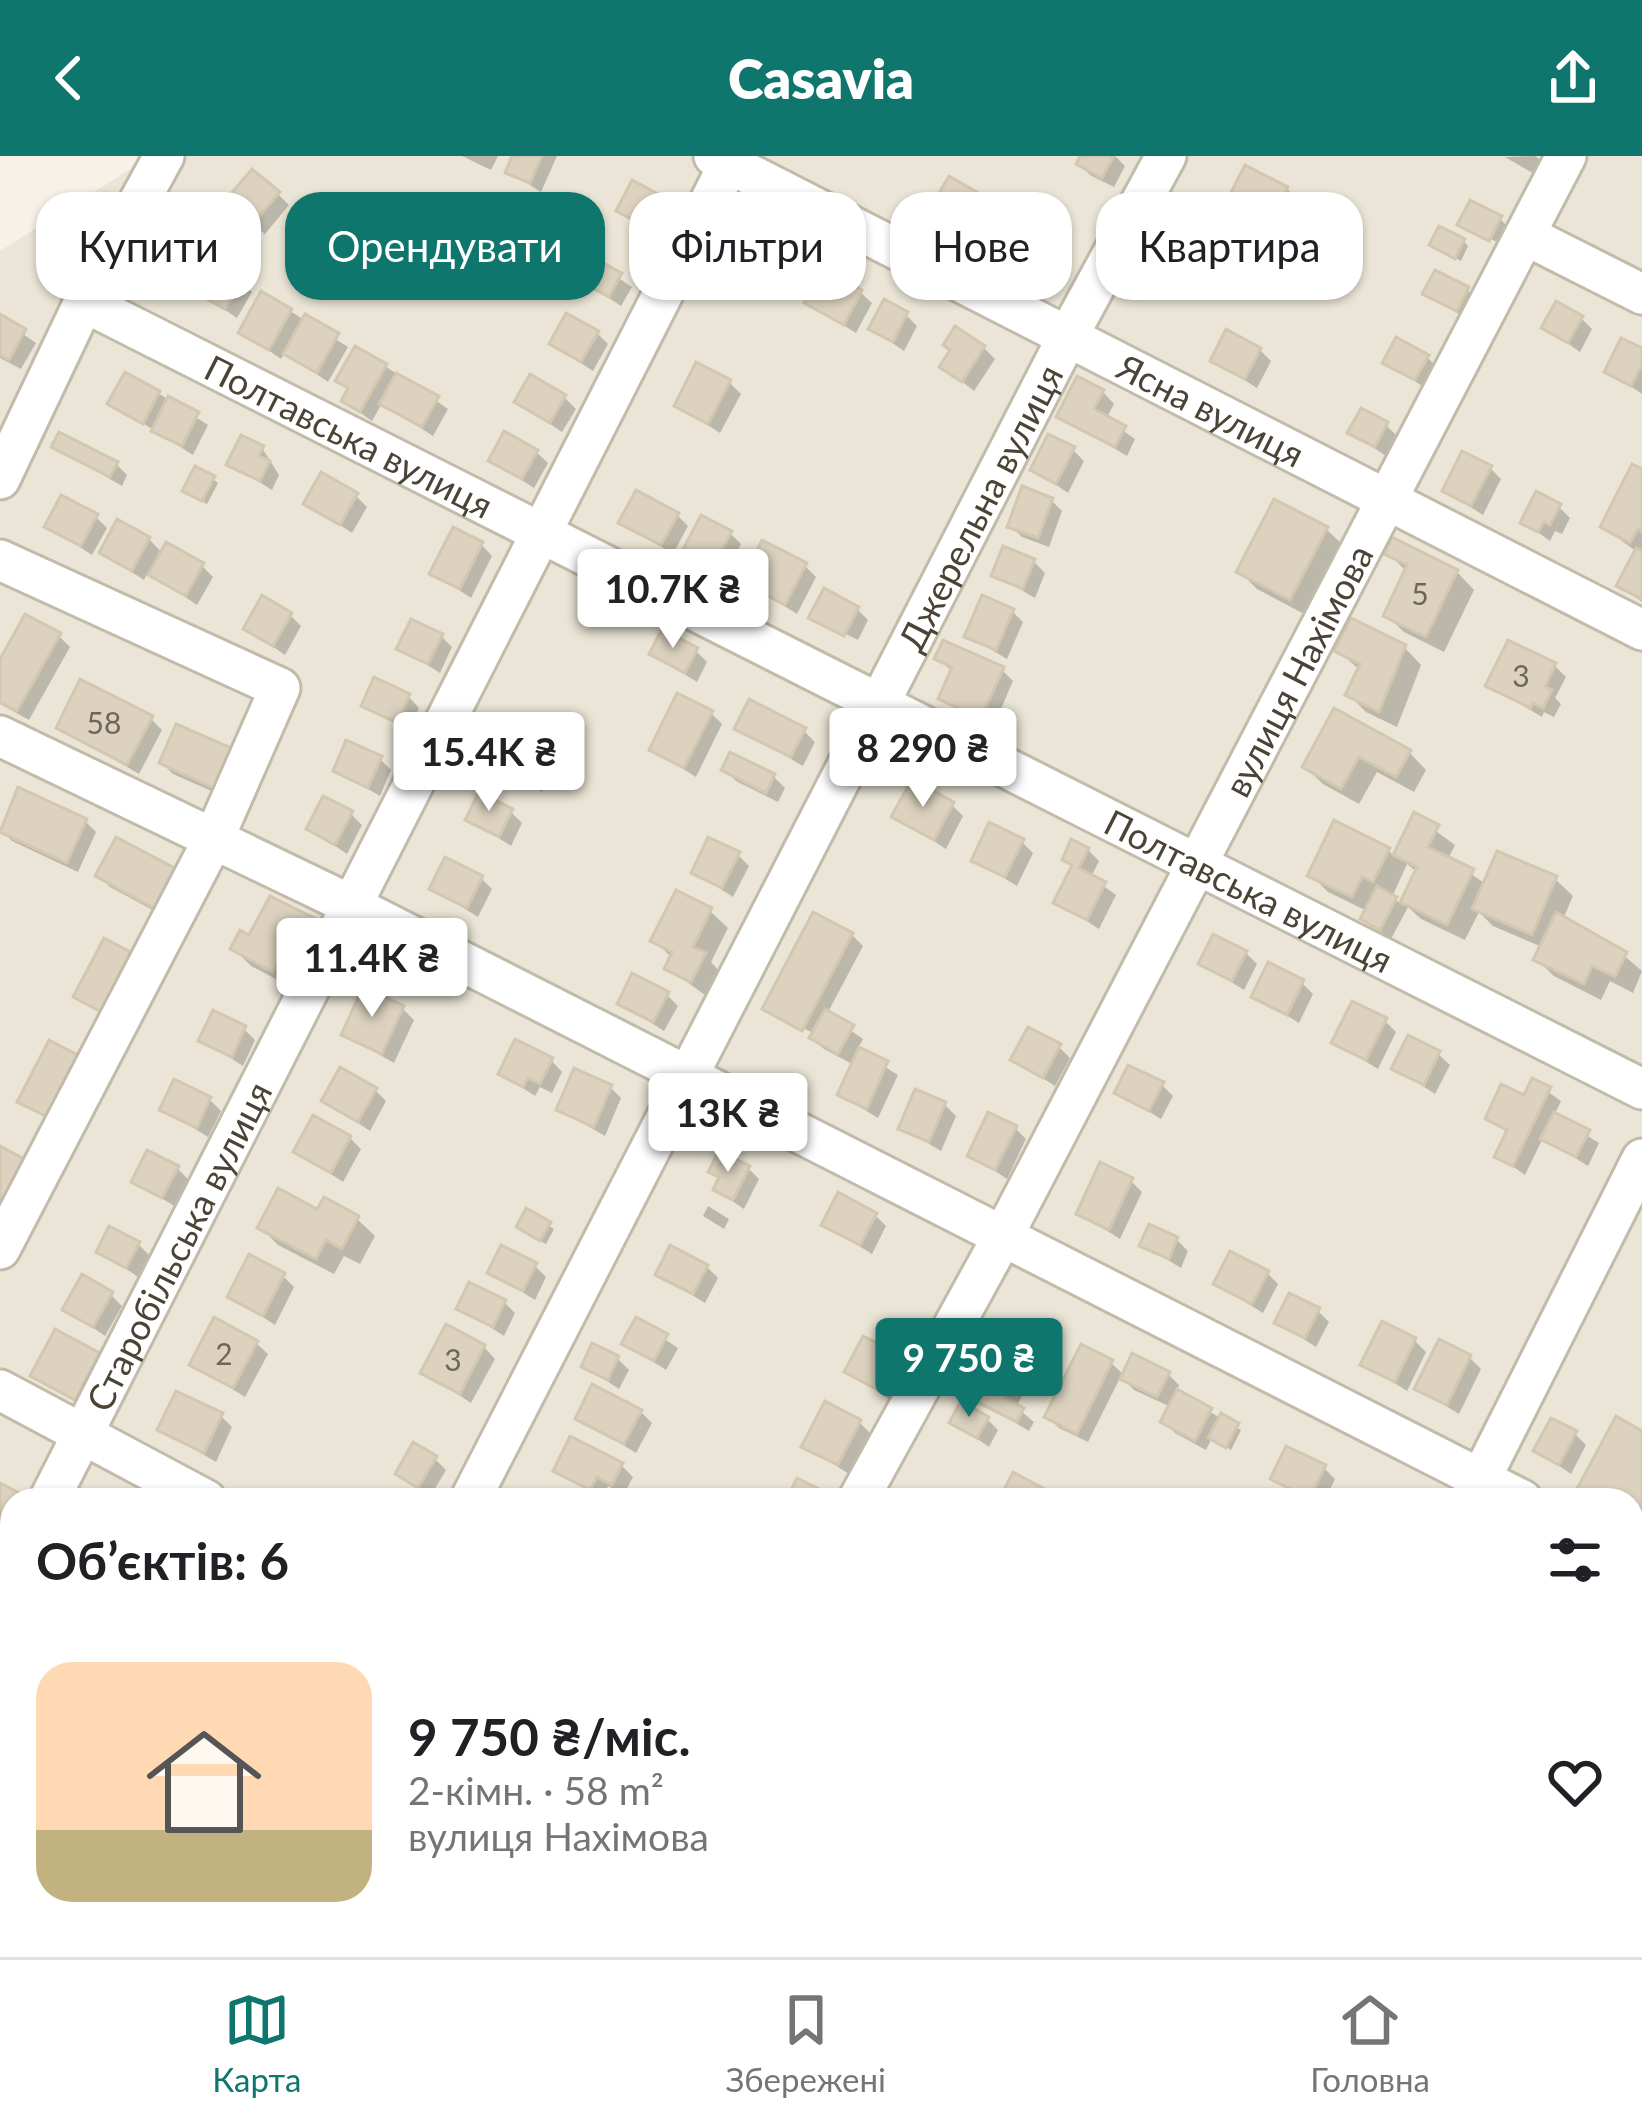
<!DOCTYPE html>
<html lang="uk">
<meta charset="utf-8">
<style>
:root{--surface:#fff;--page:#f6f6f6;--text:#202124;--muted:#757577;--line:#e0e0e0;--accent:#0f766e}
body{margin:0;font-family:Lato,sans-serif;background:var(--page);color:var(--text);height:100vh;display:flex;flex-direction:column;font-size:45px;white-space:nowrap}
*{box-sizing:border-box;margin:0}
p{font-size:39px;color:var(--muted)}
.icon{flex:none;width:66px;height:66px;fill:none;stroke:currentColor;stroke-width:2;stroke-linecap:round;stroke-linejoin:round}
.map{position:relative;flex:1;overflow:hidden}
.side{position:absolute;left:0px;top:1332px;width:1644px;height:471px;display:flex;flex-direction:column;background:var(--surface);border-radius:36px 36px 0 0;box-shadow:0 3px 9px #0004}
.side>*{flex:none}
.hud{position:absolute;left:36px;top:36px;width:1572px;height:108px;display:flex;gap:24px}
.price{position:absolute;translate:-50% -102px;padding:0 27px;border-radius:12px;background:#fff;color:#222;font-size:39px;line-height:78px;filter:drop-shadow(0 3px 6px #0008)}
.price::after{content:'';position:absolute;left:50%;top:72px;width:36px;height:27px;margin-left:-18px;background:inherit;clip-path:polygon(0 0,100% 0,50% 100%)}
.price.current{background:var(--accent);color:#fff}
ul{padding:0;list-style:none}
li{display:flex;align-items:center;gap:36px;height:300px;padding:0 36px}
li+li{border-top:3px solid var(--line)}
li span{display:grid;place-items:center;flex:none;width:336px;height:240px;border-radius:36px;color:#555}
li>.icon{margin-inline-start:auto}
span .icon{width:144px;height:144px;fill:#fffc;stroke-width:1}
li b{font-size:51px}
h2{display:flex;justify-content:space-between;align-items:center;height:144px;padding:0 36px;font-size:51px}
.tag{padding:0 42px;border-radius:36px;background:var(--surface);box-shadow:0 3px 9px #0004;font-size:42px;line-height:108px}
.tag.current{background:var(--accent);color:#fff}
header{display:flex;justify-content:space-between;align-items:center;height:156px;padding:0 36px;background:var(--accent);color:#fff;font-size:54px;font-weight:800}
.tabs{display:flex;justify-content:space-around;align-items:center;height:168px;border-top:3px solid var(--line);background:var(--surface);font-size:33px;color:var(--muted)}
.tabs a{display:grid;justify-items:center;gap:6px}
.tabs .current{color:var(--accent)}
.map>svg:first-child{display:block}
</style>
<header><svg class="icon" aria-label="back" viewBox="0 0 24 24"><path d="M15 5l-7 7 7 7"/></svg>Casavia<svg class="icon" aria-label="share" viewBox="0 0 24 24"><path d="M12 15V3M7 8l5-5 5 5M5 13v7h14v-7"/></svg></header>
<div class="map">
<svg width="1642" height="1801" viewBox="0 0 1642 1801">
<rect width="100%" height="100%" fill="#f6f2e8"/>
<path fill="#eae5d6" d="M151,0H1642V1801H544L525,1791H1632V1344H12V1519L0,1512V95Z"/>
<path fill="#0003" fill-rule="evenodd" d="M462,0H498L491,14Z
M515,0H557L541,36L509,16Z
M1083,0H1115L1125,10L1114,31L1090,19L1079,7Z
M1535,0L1543,6L1536,19L1505,1Z
M950,24L1004,60L990,84L936,49Z
M1287,33L1298,45L1285,69L1234,37Z
M278,38L289,49L265,78L239,57Z
M661,42L672,54L658,80L620,55Z
M1500,63L1511,74L1503,89L1461,68Z
M1464,86L1468,90L1461,105L1438,93Z
M791,102L802,113L786,143L743,116Z
M593,105L632,131L621,150L583,125Z
M1250,105L1261,116L1249,139L1198,107Z
M241,125L252,136L237,162L198,136Z
M1467,134L1478,145L1468,164L1426,137Z
M860,136L872,147L856,177L808,147Z
M290,155L348,191L328,226L285,196L281,203L242,176Z
M906,159L917,170L904,195L872,173Z
M0,162L36,187L21,213L0,202Z
M1581,162L1592,173L1580,196L1545,171Z
M597,177L608,188L593,215L552,188Z
M984,192L995,203L974,235L942,210L953,195Z
M1260,194L1271,205L1257,232L1214,205Z
M1642,195V238L1608,215Z
M1427,201L1438,212L1427,233L1386,207Z
M385,210L448,253L433,280L382,247L372,265L344,245L350,235L339,224Z
M730,227L741,238L720,277L677,249Z
M1103,236L1114,248L1106,263L1135,283L1127,300L1060,260Z
M158,237L208,269L193,299L111,247Z
M565,242L576,253L562,276L518,246Z
M1386,269L1397,280L1386,300L1351,276Z
M55,291L116,308L127,319L122,330Z
M262,292L279,319L272,334L230,308Z
M1073,294L1084,305L1068,337L1033,313Z
M536,296L548,307L534,332L491,304Z
M1490,312L1501,323L1483,359L1445,335Z
M1642,316V446L1620,429L1637,396L1603,371Z
M213,323L218,327L207,348L190,339Z
M356,340L367,351L352,377L307,347Z
M1051,344L1062,355L1049,391L1022,381L1011,370Z
M1559,351L1570,362L1562,378L1555,375L1550,385L1524,366Z
M677,359L688,370L673,398L622,366Z
M96,361L107,372L92,399L48,370Z
M1326,373L1344,390L1308,460L1257,433L1240,416Z
M730,377L741,388L721,426L683,400Z
M149,383L163,398L202,410L213,421L197,449L148,416L144,424L102,397Z
M481,388L492,400L471,442L433,417Z
M1388,397L1457,416L1474,434L1444,496L1404,476L1386,459L1407,416Z
M1033,405L1045,417L1035,442L995,419Z
M805,410L816,421L797,458L744,425Z
M857,453L868,464L858,484L812,461Z
M1012,455L1023,466L1007,503L968,480Z
M290,459L301,470L285,499L246,472Z
M59,480L70,491L29,564L0,548V509Z
M441,480L452,491L440,517L400,492Z
M1404,491L1421,509L1397,571L1366,556L1348,538L1360,514L1338,495Z
M696,495L707,506L697,526L652,498Z
M938,503L1002,514L1013,525L993,571L942,542L953,516Z
M1555,510L1566,521L1555,542L1561,548L1554,561L1544,556L1542,561L1489,529Z
M408,540L419,552L409,576L365,549Z
M1335,556L1409,596L1426,614L1414,636L1377,616L1359,648L1323,628L1305,611Z
M711,557L722,568L696,621L652,594Z
M151,563L162,574L139,618L59,571Z
M738,572L804,575L815,586L803,610Z
M236,598L232,644L173,618L162,607Z
M731,600L774,621L785,632L778,646L736,625L725,614Z
M380,603L391,614L380,640L336,614Z
M543,603L554,614L542,636L501,610Z
M952,649L963,660L946,693L895,660Z
M511,656L522,667L511,690L468,663Z
M351,658L362,669L347,698L310,673Z
M1415,660L1455,689L1448,703L1486,728L1555,723L1573,740L1563,763L1605,783L1642,815L1633,837L1610,825L1601,844L1554,820L1536,803L1542,791L1493,770L1479,756L1465,784L1421,763L1408,751L1391,783L1363,762L1367,755L1328,736L1311,719L1388,694L1395,701ZM1407,708L1418,717L1402,749L1392,741Z
M85,665L96,676L78,716L12,685L1,674Z
M1022,686L1033,697L1017,730L975,704Z
M1088,694L1099,705L1091,721L1116,739L1099,773L1057,746L1074,711L1065,703Z
M738,699L749,710L733,741L694,716Z
M99,720H182L175,766L110,731Z
M481,722L492,733L478,761L433,733Z
M271,744L317,767L334,784L291,831L251,810L234,793L251,783Z
M710,755L728,772L711,806L721,817L709,842L668,812L672,802L654,784Z
M852,779L863,790L827,858L863,883L857,894L898,919L878,962L840,939L854,909L824,893L814,884L817,879L765,853Z
M1246,797L1257,808L1244,834L1202,808Z
M1302,827L1313,838L1299,867L1255,840Z
M667,839L678,850L664,875L620,847Z
M402,852L414,864L394,907L344,878Z
M1385,865L1396,876L1378,913L1334,886Z
M244,873L255,884L243,910L202,884Z
M1059,891L1070,902L1055,930L1014,904Z
M1438,898L1450,909L1435,938L1395,912Z
M551,904L562,916L552,937L540,931L535,940L502,918Z
M1534,926L1561,945L1554,959L1599,987L1588,1010L1543,982L1525,1019L1498,1000L1509,978L1488,962L1526,943Z
M1162,929L1173,940L1161,963L1118,936Z
M610,931L621,942L605,980L560,954Z
M375,934L386,945L370,975L325,945Z
M210,944L221,955L208,981L163,953Z
M945,949L956,960L941,995L902,972Z
M1015,972L1026,983L1007,1023L971,999Z
M350,982L361,993L343,1026L297,996Z
M177,1012L188,1023L174,1050L135,1025Z
M748,1012L759,1023L744,1053L716,1034L721,1024L712,1015Z
M1131,1025L1142,1036L1120,1083L1079,1057Z
M708,1050L729,1063L724,1073L703,1060Z
M527,1056L554,1073L546,1088L524,1076Z
M319,1057L357,1063L375,1080L360,1108L344,1100L334,1118L278,1089L260,1071Z
M875,1059L886,1070L872,1098L824,1068Z
M1177,1084L1188,1095L1181,1112L1143,1089Z
M138,1088L149,1099L138,1121L100,1095Z
M535,1110L546,1121L535,1144L490,1116Z
M707,1111L718,1122L705,1147L658,1118Z
M1267,1117L1278,1128L1263,1157L1216,1128Z
M283,1120L294,1131L275,1169L231,1140Z
M111,1139L122,1150L105,1180L66,1153Z
M504,1146L515,1157L504,1180L460,1152Z
M1318,1155L1329,1166L1316,1191L1278,1167Z
M637,1165L678,1192L666,1214L625,1188Z
M1415,1185L1426,1196L1407,1235L1364,1208Z
M256,1187L268,1198L245,1241L192,1208Z
M484,1191L495,1203L471,1247L424,1216Z
M99,1199L110,1210L87,1253L33,1219Z
M895,1200L906,1211L889,1243L847,1215Z
M1470,1202L1481,1213L1459,1258L1418,1233Z
M618,1203L629,1214L619,1233L584,1210Z
M1111,1207L1125,1220L1168,1218L1179,1229L1176,1236L1241,1274L1231,1294L1212,1282L1206,1294L1175,1277L1164,1265L1171,1251L1134,1234L1121,1220L1088,1286L1059,1272L1048,1261Z
M1010,1229L1022,1240L1016,1251L1034,1266L1029,1275L968,1239Z
M641,1256L652,1267L636,1297L579,1262Z
M221,1260L232,1271L216,1306L161,1274Z
M987,1263L998,1274L989,1291L953,1266Z
M859,1266L870,1277L849,1318L805,1290Z
M1575,1278L1586,1289L1571,1318L1537,1295Z
M435,1303L446,1314L430,1341L399,1318Z
M622,1310L633,1321L624,1338L608,1330L602,1343L556,1314Z
M1324,1312L1335,1323L1325,1344H1307L1274,1322Z
M0,1330L26,1344H12V1486L3,1503Z
M1358,1332L1378,1344H1351Z
M348,1336L362,1344H344Z
M545,1791H683L678,1801H565Z
M1161,1791H1187L1183,1800Z
M1319,1791H1363L1375,1801H1337Z"/>
<path fill="#dcd2bf" stroke="#d4c7af" stroke-width="3" d="M512,0H542L530,27L505,17Z
M1080,0H1114L1102,22L1076,8Z
M1245,9L1288,31L1273,60L1230,38Z
M252,13L280,36L252,69L224,46Z
M949,20L994,46L978,75L932,49Z
M632,24L662,40L647,71L616,55Z
M1470,44L1502,60L1489,85L1457,69Z
M1439,70L1465,83L1455,103L1429,89Z
M758,80L792,99L774,134L739,116Z
M1208,80L1251,103L1237,130L1194,108Z
M592,101L622,117L609,141L579,125Z
M212,105L243,122L225,153L194,136Z
M823,113L862,134L844,169L804,147Z
M1435,114L1469,131L1457,155L1422,138Z
M261,135L292,153L269,194L238,177Z
M884,143L908,156L893,186L868,173Z
M1556,145L1583,160L1568,187L1541,172Z
M566,157L599,175L581,206L549,188Z
M0,158L26,173L9,204L0,199Z
M305,158L339,177L317,217L283,198Z
M955,170L985,190L962,226L939,211L950,194L943,189Z
M1226,173L1261,192L1245,223L1210,205Z
M1396,181L1429,199L1415,224L1382,207Z
M1621,182L1642,192V209L1631,230L1604,216Z
M355,190L387,208L360,256L341,245L348,232L335,225Z
M696,206L731,224L708,268L674,250Z
M125,216L160,235L143,268L107,248Z
M396,217L439,240L422,271L379,248Z
M530,218L566,239L550,267L514,246Z
M1077,220L1104,234L1094,253L1126,270L1115,291L1056,261Z
M168,240L199,256L182,290L151,275Z
M1361,252L1388,266L1375,291L1347,277Z
M504,275L538,294L522,323L488,305Z
M59,276L118,306L110,321L51,291Z
M1048,278L1075,291L1056,328L1030,314Z
M241,279L264,290L259,300L270,305L260,325L226,309Z
M1462,295L1492,310L1471,350L1442,335Z
M1632,308L1642,313V376L1638,373L1630,387L1600,371Z
M195,310L215,320L202,345L182,335Z
M321,316L358,337L340,369L303,348Z
M1022,330L1053,342L1038,382L1007,371Z
M636,334L679,357L661,389L618,367Z
M1536,335L1561,348L1550,369L1544,366L1538,376L1520,367Z
M61,339L98,358L81,390L44,371Z
M1274,343L1328,371L1290,444L1236,416Z
M701,359L732,375L710,417L679,401Z
M117,363L150,381L132,415L99,397Z
M453,371L483,386L460,433L429,418Z
M1392,381L1458,414L1426,481L1383,460L1407,409L1384,398Z
M762,384L807,407L785,449L741,425Z
M166,386L204,407L186,440L148,419Z
M1003,390L1035,403L1023,433L991,420Z
M1636,392L1642,395V443L1616,430Z
M824,432L859,451L844,480L808,462Z
M262,439L292,457L273,490L243,473Z
M982,439L1014,453L996,494L964,481Z
M25,458L61,477L17,555L0,546V503Z
M1351,462L1406,489L1379,556L1345,539L1360,508L1334,495Z
M411,463L443,478L428,508L396,493Z
M662,473L698,492L685,517L649,498Z
M943,484L1004,511L981,562L938,543L952,511L934,503Z
M1508,484L1556,507L1545,531L1552,534L1543,552L1533,547L1531,552L1485,530Z
M374,521L410,538L397,567L361,550Z
M80,523L153,560L127,609L56,572Z
M677,537L713,555L684,612L649,594Z
M749,543L806,572L791,601L734,573Z
M1334,552L1411,594L1396,621L1359,601L1341,633L1302,611Z
M176,568L238,595L220,635L159,607Z
M511,583L544,600L531,628L497,611Z
M346,584L382,600L368,632L333,615Z
M730,596L775,618L766,637L721,614Z
M912,623L954,646L934,684L891,661Z
M18,631L87,663L67,707L0,676Z
M479,636L513,653L499,681L465,664Z
M323,640L353,655L335,689L306,673Z
M1414,656L1439,669L1428,691L1474,713L1447,769L1400,746L1417,711L1393,699Z
M1334,664L1390,692L1373,726L1362,721L1352,741L1307,720Z
M989,666L1024,683L1005,721L971,705Z
M116,681L184,717L163,757L95,720Z
M708,681L740,696L722,732L691,717Z
M1071,683L1089,692L1079,712L1106,726L1087,764L1053,747L1072,709L1062,704Z
M1497,695L1557,720L1532,779L1472,753Z
M445,701L483,720L467,752L429,733Z
M1377,730L1397,741L1380,774L1360,763Z
M676,734L712,752L693,791L706,797L691,826L664,813L672,796L650,785Z
M270,740L318,764L304,792L289,785L273,816L230,793L240,774L249,779Z
M813,756L853,777L802,875L762,853Z
M1556,756L1627,796L1615,821L1592,810L1584,828L1533,804Z
M1213,778L1247,795L1232,825L1198,808Z
M104,782L136,799L105,858L73,841Z
M1268,806L1304,824L1287,859L1251,841Z
M632,817L669,836L653,866L617,848Z
M363,831L404,850L382,898L341,879Z
M1352,845L1387,862L1366,904L1331,887Z
M825,853L854,869L838,898L809,882Z
M213,854L246,870L232,901L198,885Z
M1028,871L1061,888L1043,922L1010,904Z
M1408,879L1440,895L1424,929L1391,913Z
M515,883L553,902L540,928L528,922L523,931L498,918Z
M49,884L81,901L50,962L17,946Z
M859,891L888,905L867,953L837,939Z
M1128,909L1164,926L1149,955L1114,937Z
M340,911L377,932L358,966L321,945Z
M574,912L612,929L594,971L556,954Z
M1532,922L1551,931L1513,1010L1494,1001L1507,974L1485,963L1501,928L1524,939Z
M174,923L211,941L197,972L159,954Z
M915,933L946,946L929,986L898,973Z
M988,956L1017,970L995,1014L967,1000Z
M1554,956L1590,974L1576,1001L1540,983Z
M313,959L351,980L331,1017L293,996Z
M0,990L28,1005L0,1058Z
M147,994L179,1010L162,1042L131,1026Z
M719,995L750,1010L733,1044L713,1034L719,1021L708,1016Z
M1100,1006L1133,1022L1109,1074L1076,1058Z
M278,1032L317,1053L324,1041L359,1060L342,1093L326,1084L316,1103L257,1072Z
M838,1036L877,1057L860,1089L821,1069Z
M526,1052L551,1066L540,1085L516,1071Z
M1149,1068L1178,1081L1169,1103L1139,1090Z
M109,1070L140,1086L126,1112L96,1096Z
M501,1089L537,1107L523,1135L487,1117Z
M670,1089L708,1109L693,1138L655,1119Z
M1230,1095L1269,1115L1252,1148L1213,1128Z
M249,1098L285,1117L263,1160L227,1141Z
M82,1118L113,1136L93,1171L62,1154Z
M469,1126L506,1144L493,1171L456,1153Z
M1289,1137L1320,1152L1305,1182L1274,1167Z
M214,1161L258,1185L233,1232L189,1209Z
M636,1161L668,1178L654,1205L621,1188Z
M1382,1165L1416,1182L1395,1226L1360,1209Z
M446,1168L485,1189L460,1238L420,1217Z
M55,1173L100,1197L75,1244L30,1220Z
M863,1180L897,1197L878,1234L844,1216Z
M1439,1183L1471,1199L1447,1249L1414,1233Z
M592,1187L619,1200L608,1224L581,1211Z
M1081,1188L1113,1204L1077,1278L1044,1261Z
M1132,1197L1170,1216L1157,1241L1120,1223Z
M980,1211L1012,1227L1004,1242L1024,1252L1017,1266L965,1240Z
M592,1228L642,1254L624,1288L575,1263Z
M1177,1233L1212,1252L1195,1285L1160,1266Z
M176,1235L223,1257L204,1297L157,1274Z
M825,1245L861,1264L838,1309L801,1291Z
M961,1245L989,1261L977,1282L949,1267Z
M1221,1257L1239,1267L1226,1292L1208,1282Z
M1616,1260L1642,1275V1384L1632,1379V1344H1571Z
M1551,1262L1577,1275L1559,1309L1533,1295Z
M570,1280L623,1307L612,1329L597,1321L590,1334L553,1315Z
M413,1286L437,1300L418,1332L395,1318Z
M1286,1290L1326,1309L1310,1342L1270,1323Z
M1013,1316L1048,1335L1044,1344H999Z
M797,1322L827,1337L823,1344H786Z
M0,1327L33,1344H12V1385L0,1408Z
M1632,1578L1642,1583V1632L1632,1627Z
M563,1791H648L643,1801H583Z
M702,1791H750L769,1801H697Z"/>
<g fill="none" stroke-linecap="round" stroke-linejoin="round">
<g stroke="#c3bbaa" stroke-width="45">
<g id="minor">
<path id="s1" d="M714,0L1642,474"/>
<path d="M1527,80L1642,138"/>
<path id="s2" d="M84,146L1642,933"/>
<path d="M0,323L84,146L164,0"/>
<path d="M0,404L280,532L214,682L0,1093"/>
<path d="M0,580L351,749L1522,1344"/>
<path d="M0,1234L206,1344"/>
<path id="s3" d="M49,1344L733,0"/>
<path id="s4" d="M470,1344L1069,178L1166,0"/>
<path id="s5" d="M858,1344L1003,1080L1566,0"/>
<path d="M1470,1344L1642,1003"/>
<path d="M1632,1398L1642,1403"/>
<path d="M0,1436L12,1414"/>
<path d="M1080,1791L1099,1801"/>
<path d="M225,1801L231,1791"/>
<path d="M1240,1801L1245,1791"/>
<path d="M1637,1801L1642,1791"/>
</g>
</g>
<g stroke="#f1ca5c" stroke-width="54">
<path id="major" d="M0,1643L12,1649
M277,1791L296,1801"/>
</g>
<use href="#minor" stroke="#fff" stroke-width="39"/>
<use href="#major" stroke="#ffe698" stroke-width="48"/>
</g>
<g text-anchor="middle" dominant-baseline="central" stroke-width="9" stroke-linejoin="round" paint-order="stroke">
<g font-size="30" fill="#6e6758">
<text x="1420" y="437">5</text>
<text x="1521" y="519">3</text>
<text x="104" y="566">58</text>
<text x="224" y="1197">2</text>
<text x="453" y="1203">3</text>
</g>
<g font-size="36" fill="#4a4336" stroke="#fff">
<text stroke="none"><textPath href="#s1" startOffset="558">Ясна вулиця</textPath></text>
<text stroke="none"><textPath href="#s2" startOffset="297">Полтавська вулиця</textPath></text>
<text stroke="none"><textPath href="#s4" startOffset="1116">Джерельна вулиця</textPath></text>
<text stroke="none"><textPath href="#s5" startOffset="939">вулиця Нахімова</textPath></text>
<text stroke="none"><textPath href="#s2" startOffset="1305">Полтавська вулиця</textPath></text>
<text stroke="none"><textPath href="#s3" startOffset="285">Старобільська вулиця</textPath></text>
</g>
</g>
</svg>
<b class="price" style="left:673px;top:495px">10.7K ₴</b>
<b class="price" style="left:923px;top:654px">8 290 ₴</b>
<b class="price" style="left:489px;top:658px">15.4K ₴</b>
<b class="price" style="left:372px;top:864px">11.4K ₴</b>
<b class="price" style="left:728px;top:1019px">13K ₴</b>
<b class="price current" style="left:969px;top:1264px">9 750 ₴</b>
<div class="hud">
<a class="tag">Купити</a>
<a class="tag current">Орендувати</a>
<a class="tag">Фільтри</a>
<a class="tag">Нове</a>
<a class="tag">Квартира</a>
</div>
<section class="side">
<h2>Об’єктів: 6<svg class="icon" aria-label="filters" viewBox="0 0 24 24"><path d="M4 7h16M4 17h16"/><circle cx="9" cy="7" r="2"/><circle cx="15" cy="17" r="2"/></svg></h2>
<ul>
<li><span style="background:linear-gradient(#ffd9b3 70%,#c2b280 0)"><svg class="icon" aria-label="home" viewBox="0 0 24 24"><path d="M3 11l9-7 9 7M6 9v11h12V9"/></svg></span><div><b>9 750 ₴/міс.</b><p>2-кімн. · 58 m²</p><p>вулиця Нахімова</p></div><svg class="icon" aria-label="heart" viewBox="0 0 24 24"><path d="M12 20l-8-8c-3-5 5-10 8-4 3-6 11-1 8 4z"/></svg></li>
</ul>
</section>
</div>
<nav class="tabs">
<a class="current"><svg class="icon" aria-label="map" viewBox="0 0 24 24"><path d="M3 6l6-2 6 2 6-2v14l-6 2-6-2-6 2zM9 4v14M15 6v14"/></svg>Карта</a>
<a><svg class="icon" aria-label="saved" viewBox="0 0 24 24"><path d="M7 4h10v16l-5-4-5 4z"/></svg>Збережені</a>
<a><svg class="icon" aria-label="home" viewBox="0 0 24 24"><path d="M3 11l9-7 9 7M6 9v11h12V9"/></svg>Головна</a>
</nav>
